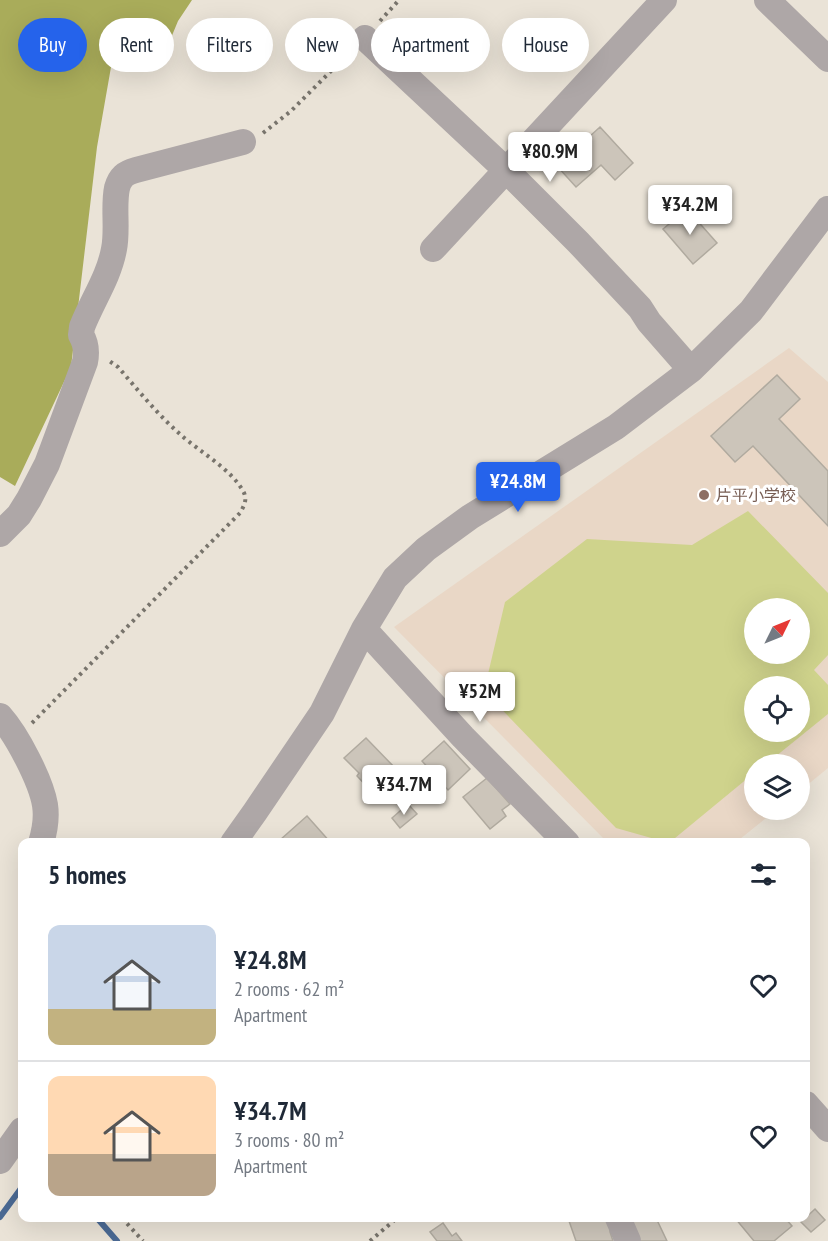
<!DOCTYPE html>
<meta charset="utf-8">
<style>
:root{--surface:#fff;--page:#f2f2f3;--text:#1f2937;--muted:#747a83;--line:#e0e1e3;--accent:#2563eb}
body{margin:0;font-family:"PT Sans Narrow","Noto Sans JP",sans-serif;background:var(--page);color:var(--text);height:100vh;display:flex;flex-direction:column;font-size:22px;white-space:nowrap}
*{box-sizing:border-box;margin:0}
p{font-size:20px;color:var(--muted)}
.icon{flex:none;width:33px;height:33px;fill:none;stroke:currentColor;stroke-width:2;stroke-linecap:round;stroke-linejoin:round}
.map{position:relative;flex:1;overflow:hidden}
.side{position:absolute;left:18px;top:838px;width:792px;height:384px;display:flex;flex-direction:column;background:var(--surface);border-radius:12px;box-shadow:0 6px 24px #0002}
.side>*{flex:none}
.hud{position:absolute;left:18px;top:18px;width:792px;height:54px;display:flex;gap:12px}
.needle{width:39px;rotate:47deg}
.tools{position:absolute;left:744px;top:598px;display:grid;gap:12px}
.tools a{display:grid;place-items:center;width:66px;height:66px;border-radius:50%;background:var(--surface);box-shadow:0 6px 24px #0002;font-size:30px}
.price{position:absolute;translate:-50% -51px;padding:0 14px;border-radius:6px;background:#fff;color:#222;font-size:20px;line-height:39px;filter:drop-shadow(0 2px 3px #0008)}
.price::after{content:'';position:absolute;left:50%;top:36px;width:18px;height:14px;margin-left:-9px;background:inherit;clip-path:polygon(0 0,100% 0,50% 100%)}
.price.selected{background:var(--accent);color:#fff}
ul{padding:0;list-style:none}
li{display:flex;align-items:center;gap:18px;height:150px;padding:0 30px}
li+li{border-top:2px solid var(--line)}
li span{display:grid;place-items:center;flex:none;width:168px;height:120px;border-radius:12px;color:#555}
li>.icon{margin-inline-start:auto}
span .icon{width:72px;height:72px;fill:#fffc;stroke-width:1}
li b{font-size:26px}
h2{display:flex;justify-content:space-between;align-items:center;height:72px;padding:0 30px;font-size:26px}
.pill{padding:0 21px;border-radius:27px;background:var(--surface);box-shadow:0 6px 24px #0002;font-size:21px;line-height:54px}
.pill.selected{background:var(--accent);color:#fff}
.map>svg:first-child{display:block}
</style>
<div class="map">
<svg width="828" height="1241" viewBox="0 0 828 1241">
<rect width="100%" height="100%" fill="#eae3d7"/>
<path fill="#e9d7c6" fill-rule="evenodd" d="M789,348L828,382V768L800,791V765H754V810H776L735,843H608L394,627ZM754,609H800V654H754ZM754,687H800V732H754Z"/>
<path fill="#cfd38c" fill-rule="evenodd" d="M748,511L828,593V655L814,670L828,685V714L765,765H754V773L669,843L616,828L484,691L505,602L587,539L692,545ZM754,609H800V654H754ZM754,687H800V732H754Z"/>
<path fill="#a9ac5a" d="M0,0H192L178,21L166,50H114L97,147L71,367L15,486L0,477Z"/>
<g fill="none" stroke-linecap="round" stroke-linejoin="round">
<path stroke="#4b6a94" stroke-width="6" d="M0,1217L22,1187
M97,1218L117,1241"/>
</g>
<path fill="#ccc5ba" stroke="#b0aa9f" stroke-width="1.5" d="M600,127L633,163L615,180L601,165L576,187L557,166Z
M687,209L717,243L693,264L663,229Z
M777,375L800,399L779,419L828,471V526L753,446L735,462L711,436Z
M366,738L397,770L373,793L357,776L359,773L344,758Z
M444,741L470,769L448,790L422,761Z
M487,778L510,804L502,810L506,816L490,829L463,797Z
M408,804L417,814L400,828L392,818Z
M307,816L331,843H283L280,840Z
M815,1209L825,1220L811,1232L801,1222Z
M568,1218H610V1232L613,1241H576Z
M623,1218H656L667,1241H634Z
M735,1218H785L792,1226L774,1241H754Z
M443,1223L452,1236L456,1233L462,1241H437L430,1232Z"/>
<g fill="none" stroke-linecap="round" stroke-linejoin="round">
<path stroke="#78746c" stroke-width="4" stroke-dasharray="3 4.5" stroke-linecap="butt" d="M380,21L399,0
M263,133L291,111L349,53
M32,723L240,513C244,506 248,499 243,491C231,469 200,452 181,435C158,415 138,390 118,367L108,360
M122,1218L143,1241
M370,1241L397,1218"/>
<path stroke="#aea7a7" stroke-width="26" d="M767,0L828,59
M365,38L506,170L578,242L640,308L649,322L691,370
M433,249L664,0
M0,534L19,515L29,499L47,464L85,362C87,352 86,343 81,335L82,327C92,301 109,277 114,249C118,230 113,206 117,188C120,177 125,173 136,170L243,142
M364,629L463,737L567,843
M0,716C17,735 41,781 45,805C47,818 45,830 41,843
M233,843L255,812L322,713L364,629L395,578L426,549L470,517L616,427L691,370L751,311L828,209
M806,1104L828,1129
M0,1161L22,1130
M618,1218L628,1241"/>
</g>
<circle fill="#8d6e63" stroke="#fff" stroke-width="2" cx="704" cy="495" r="6"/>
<g text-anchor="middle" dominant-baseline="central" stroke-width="6" stroke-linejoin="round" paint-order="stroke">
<g font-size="16" fill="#785e54" stroke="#fff" text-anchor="start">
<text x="716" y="495">片平小学校</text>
</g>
</g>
</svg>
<div class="tools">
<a><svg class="needle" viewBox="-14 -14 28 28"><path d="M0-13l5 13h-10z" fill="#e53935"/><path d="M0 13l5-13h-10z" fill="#747a83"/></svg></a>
<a><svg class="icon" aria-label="locate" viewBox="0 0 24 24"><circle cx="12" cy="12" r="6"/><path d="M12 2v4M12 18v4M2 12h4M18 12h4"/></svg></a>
<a><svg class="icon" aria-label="layers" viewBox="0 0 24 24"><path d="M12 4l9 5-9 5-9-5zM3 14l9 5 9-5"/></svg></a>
</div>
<b class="price" style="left:550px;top:183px">¥80.9M</b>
<b class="price" style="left:690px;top:236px">¥34.2M</b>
<b class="price selected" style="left:518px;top:513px">¥24.8M</b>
<b class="price" style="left:480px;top:723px">¥52M</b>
<b class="price" style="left:404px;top:816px">¥34.7M</b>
<div class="hud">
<a class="pill selected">Buy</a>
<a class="pill">Rent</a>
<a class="pill">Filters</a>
<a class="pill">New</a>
<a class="pill">Apartment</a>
<a class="pill">House</a>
</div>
<section class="side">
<h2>5 homes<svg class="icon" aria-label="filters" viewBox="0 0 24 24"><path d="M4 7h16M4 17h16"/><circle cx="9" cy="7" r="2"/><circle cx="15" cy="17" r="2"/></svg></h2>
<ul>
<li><span style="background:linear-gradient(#c9d6e8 70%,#c2b280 0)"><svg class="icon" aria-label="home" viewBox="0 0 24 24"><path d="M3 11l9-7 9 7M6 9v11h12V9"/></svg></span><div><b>¥24.8M</b><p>2 rooms · 62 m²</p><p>Apartment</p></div><svg class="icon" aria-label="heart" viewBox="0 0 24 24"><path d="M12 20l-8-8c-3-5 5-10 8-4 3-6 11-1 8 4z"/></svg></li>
<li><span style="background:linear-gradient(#ffd9b3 65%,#b9a48a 0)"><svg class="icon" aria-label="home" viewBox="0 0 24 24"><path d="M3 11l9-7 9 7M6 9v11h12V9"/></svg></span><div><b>¥34.7M</b><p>3 rooms · 80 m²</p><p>Apartment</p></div><svg class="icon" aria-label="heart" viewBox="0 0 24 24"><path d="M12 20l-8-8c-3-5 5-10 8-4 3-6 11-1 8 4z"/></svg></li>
</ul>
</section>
</div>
